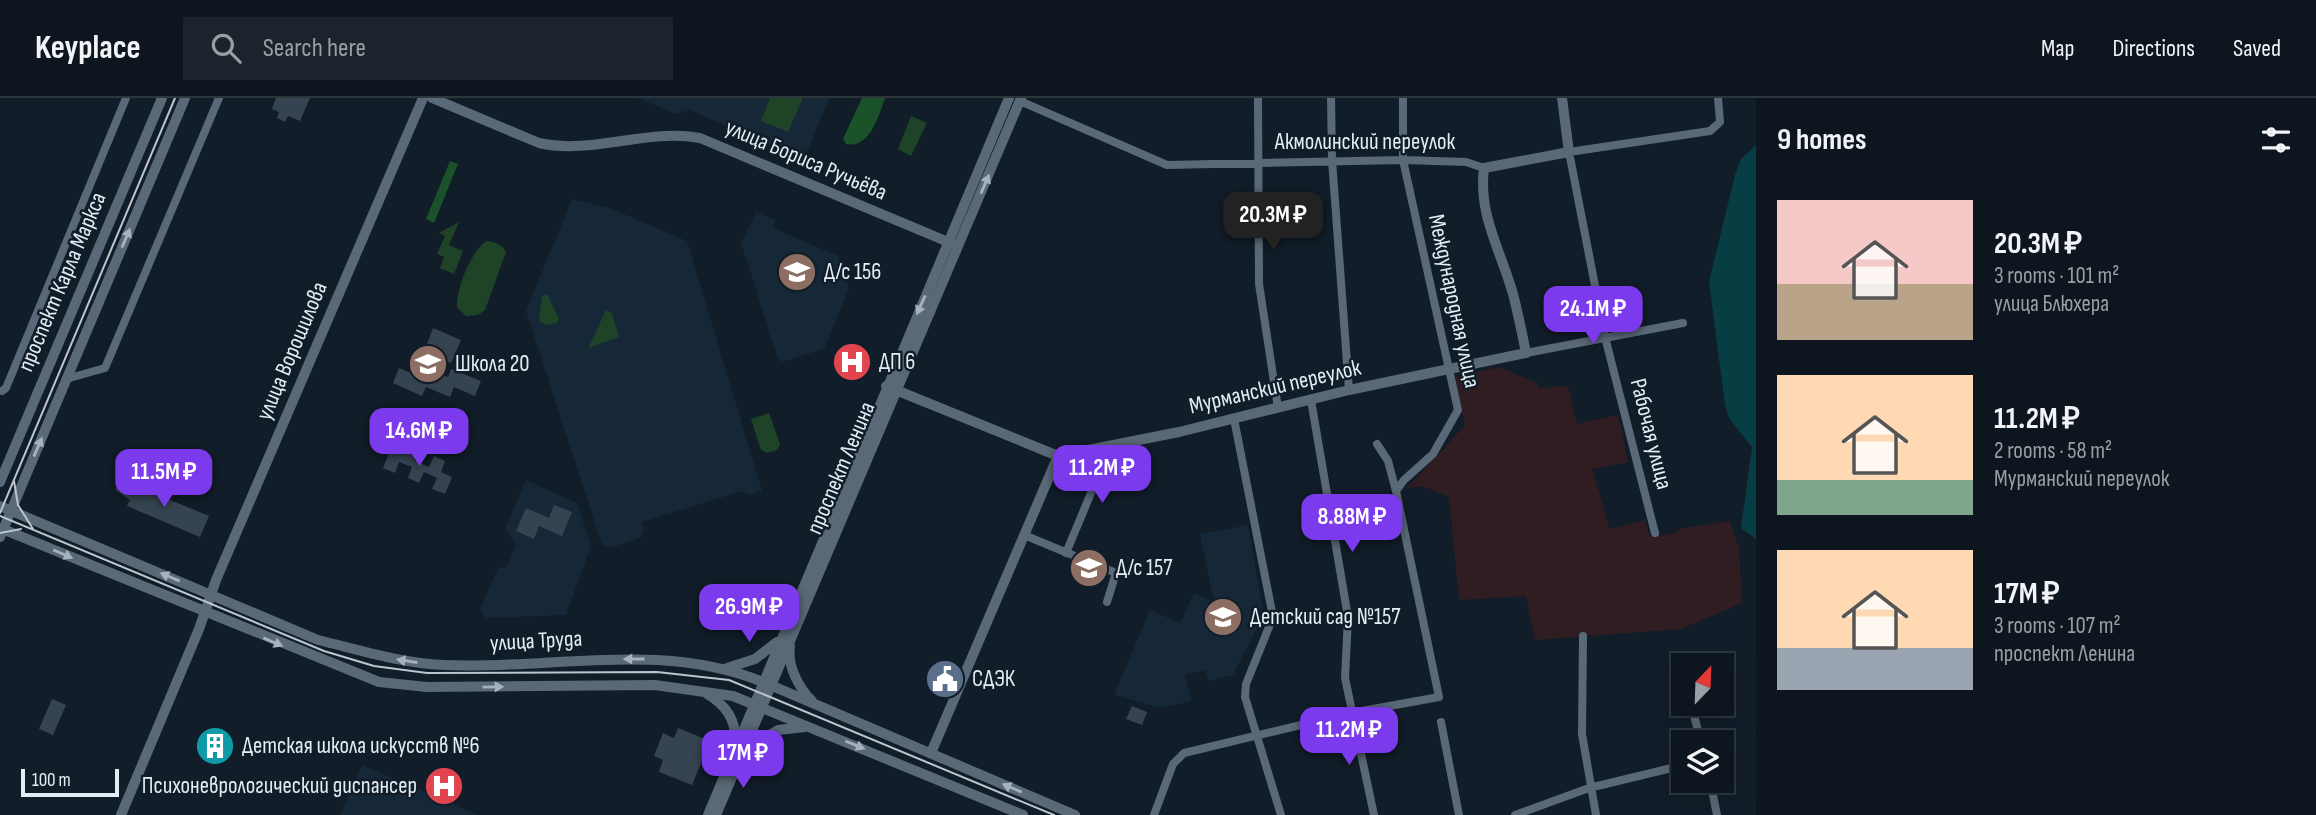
<!DOCTYPE html>
<meta charset="utf-8">
<style>
:root{--surface:#0d161f;--page:#1b232c;--text:#f1f3f6;--muted:#9a9fa4;--line:#2d353d;--accent:#7c3aed}
body{margin:0;font-family:"Sofia Sans Condensed",sans-serif;background:var(--page);color:var(--text);height:100vh;display:flex;flex-direction:column;font-size:26px;white-space:nowrap}
*{box-sizing:border-box;margin:0}
p{font-size:23px;color:var(--muted)}
.icon{flex:none;width:38px;height:38px;fill:none;stroke:currentColor;stroke-width:2;stroke-linecap:round;stroke-linejoin:round}
.map{position:relative;flex:1;overflow:hidden}
.sheet{display:flex;flex-direction:column;background:var(--surface);width:560px}
.sheet>*{flex:none}
.needle{width:46px;rotate:23deg}
.fabs{position:absolute;left:1671px;top:555px;display:grid;gap:14px}
.fabs a{display:grid;place-items:center;width:63px;height:63px;border-radius:0px;background:var(--surface);box-shadow:0 7px 28px #0002,0 0 0 2px var(--line);font-size:35px}
.scale{position:absolute;left:21px;bottom:18px;width:98px;box-sizing:border-box;padding-left:7px;border:4px solid #e4edf5;border-top:0;font-size:19px;line-height:24px;white-space:nowrap;color:#e4edf5;-webkit-text-stroke:5px #111d29;paint-order:stroke}
.price{position:absolute;translate:-50% -60px;padding:0 16px;border-radius:14px;background:var(--accent);color:#fff;font-size:23px;line-height:46px;filter:drop-shadow(0 2px 4px #0008)}
.price::after{content:'';position:absolute;left:50%;top:42px;width:21px;height:16px;margin-left:-10px;background:inherit;clip-path:polygon(0 0,100% 0,50% 100%)}
.price.selected{background:#222;color:#fff}
ul{padding:0;list-style:none}
li{display:flex;align-items:center;gap:21px;height:175px;padding:0 21px}
li span{display:grid;place-items:center;flex:none;width:196px;height:140px;border-radius:0px;color:#555}
li>.icon{margin-inline-start:auto}
span .icon{width:84px;height:84px;fill:#fffc;stroke-width:1}
li b{font-size:30px}
h2{display:flex;justify-content:space-between;align-items:center;height:84px;padding:0 21px;font-size:30px}
header{display:flex;align-items:center;gap:42px;box-sizing:border-box;height:98px;padding:0 35px;background:var(--surface);border-bottom:2px solid var(--line)}
header strong{font-size:33px}
nav{display:flex;gap:38px;margin-inline-start:auto;font-size:24px}
.search{width:490px;height:63px;background:var(--page);display:flex;align-items:center;gap:18px;box-sizing:border-box;padding:0 24px;border-radius:0px;color:var(--muted);font-size:26px}
main{display:flex;flex:1;min-height:0}
.map>svg:first-child{display:block}
</style>
<header>
<strong>Keyplace</strong>
<div class="search"><svg class="icon" aria-label="search" viewBox="0 0 24 24"><circle cx="10" cy="10" r="6"/><path d="M15 15l6 6"/></svg>Search here</div>
<nav><a>Map</a><a>Directions</a><a>Saved</a></nav>
</header>
<main>
<div class="map">
<svg width="1756" height="717" viewBox="0 0 1756 717">
<rect width="100%" height="100%" fill="#111d29"/>
<path fill="#162737" d="M638,0H829L804,62L690,12L676,16Z
M572,101L610,110L687,143L762,393L749,397L742,393L642,424L644,433L640,440L610,450L602,447L526,213Z
M756,114L775,122L773,130L838,158L849,190L824,251L783,264L778,261L741,145Z
M526,382L577,405L591,448L566,517L486,520L480,511L498,470L507,469L516,447L505,431Z
M1248,427L1264,518L1235,572L1236,576L1208,583L1205,572L1185,577L1192,603L1161,610L1114,597L1150,512L1180,525L1194,495L1214,504L1200,436Z
M362,667L478,717H340Z"/>
<path fill="#301d22" d="M1500,269L1537,285L1539,290L1568,288L1577,326L1618,317L1628,364L1592,371L1610,431L1645,422L1650,438L1654,439L1678,434V431L1730,423L1739,450L1742,505L1681,531L1535,542L1526,498L1459,502L1449,399L1422,388L1407,390L1465,327L1455,279Z"/>
<path fill="#1f4327" d="M770,0H803L788,34L761,23Z
M911,18L927,25L911,58L898,51Z
M459,124L449,147L463,153L454,176L440,170L444,159L437,156L445,138L439,135Z
M487,143C496,144 501,146 506,154L485,212L478,217L466,218L457,209C456,191 471,152 487,143Z
M547,196L559,221L557,225L546,227L539,223L542,198Z
M606,212L612,215L619,239L588,250Z
M769,315L780,346L777,352L767,355L761,352L751,321Z"/>
<path fill="#1b522a" d="M862,0H885C879,17 870,51 846,46L843,41Z
M450,63L458,66L434,125L426,121Z"/>
<path fill="#073e43" d="M1756,47V441L1741,430L1752,349L1729,320L1725,307L1709,184L1735,77L1741,61Z"/>
<path fill="#364451" d="M276,0H310L300,23L288,18L285,24L277,20L279,14L272,11Z
M433,230L461,242L451,265L439,260L433,273L448,279L451,271L481,283L475,298L454,289L450,299L426,289L422,298L393,285L399,270L420,279L424,269L419,267Z
M405,346L418,351L414,362L429,369L434,358L445,363L441,374L452,379L445,396L432,391L437,380L424,374L419,385L408,380L412,369L399,364L395,375L383,370L390,353L401,357Z
M127,384L209,418L200,439L127,408L130,402L115,392L117,385L125,389Z
M554,407L572,414L562,438L539,428L534,441L516,433L526,410L549,420Z
M52,601L66,607L53,637L39,631Z
M1132,608L1147,614L1142,627L1126,621Z
M215,629L230,635L216,668L201,661Z
M678,630L710,643L692,687L659,674L663,662L654,658L663,635L674,640Z"/>
<g fill="none" stroke-linecap="round" stroke-linejoin="round">
<path stroke="#5a6977" stroke-width="8" d="M1258,0L1259,186L1278,310
M1331,0L1332,62L1349,292
M1020,3L1167,67L1403,62L1466,64L1484,70
M1526,255L1683,225
M66,281L105,270L219,0
M2,293L6,290L126,0
M1311,302L1348,519L1345,580L1374,717
M1234,321L1273,519L1246,586L1245,599L1281,717
M1396,393L1404,382L1433,356L1458,312L1403,62V0
M1655,435L1605,239L1569,54L1710,33L1720,24L1718,0
M1024,437L1116,475L1107,504
M1066,455L1111,347
M1583,538L1582,636L1596,717
M1680,560L1684,574
M1691,606L1701,644
M1441,624L1459,717
M1710,682L1717,717
M1154,717L1173,666L1184,655L1351,615L1439,599L1396,393L1388,363L1377,346
M1515,717L1589,690L1684,667"/>
<path stroke="#5a6977" stroke-width="10" d="M432,0L539,45C593,57 646,30 700,40L953,146
M886,288L1058,358L1179,334L1349,292L1526,255C1522,235 1518,215 1513,196C1501,153 1478,117 1484,70L1569,54L1562,0
M0,384L162,0
M0,408L318,542C360,552 400,565 444,567C552,572 659,542 763,584L1075,717
M0,430L379,584L427,589L655,587L733,598L1023,717
M0,439L185,0
M790,548C787,567 798,589 812,603
M727,570L755,561L777,544
M707,596C726,607 737,622 735,645
M746,651L778,632L805,629
M931,655L1058,358
M121,717L199,531L216,482L423,0
M708,717L1009,0
M716,717L1021,0"/>
<path stroke="#bcc5ce" stroke-width="2" d="M14,383L18,407L33,431
M0,415L175,0
M0,418L324,553L374,568L427,575L657,574L729,582L1054,717
M0,435L21,431"/>
</g>
<defs><path id="oneway-solid" d="M-6-.8H1V-3.2L6.5 0L1 3.2V.8H-6Z" transform="scale(1.75)"/></defs>
<g fill="#a6b2bc">
<use href="#oneway-solid" transform="translate(985 86) rotate(-67)"/>
<use href="#oneway-solid" transform="translate(126 140) rotate(-67)"/>
<use href="#oneway-solid" transform="translate(921 207) rotate(114)"/>
<use href="#oneway-solid" transform="translate(38 349) rotate(-67)"/>
<use href="#oneway-solid" transform="translate(63 456) rotate(23)"/>
<use href="#oneway-solid" transform="translate(170 479) rotate(-157)"/>
<use href="#oneway-solid" transform="translate(273 544) rotate(23)"/>
<use href="#oneway-solid" transform="translate(634 561) rotate(-180)"/>
<use href="#oneway-solid" transform="translate(407 563) rotate(-171)"/>
<use href="#oneway-solid" transform="translate(493 589) rotate(-1)"/>
<use href="#oneway-solid" transform="translate(855 647) rotate(22)"/>
<use href="#oneway-solid" transform="translate(1012 690) rotate(-157)"/>
</g>
<defs>
<g id="school-disc" transform="scale(2.0125)"><circle r="9.5" fill="#8d6e63" stroke="#111d29"/><path d="M0-5L7-2L0 1L-7-2ZM-4 1L0 2.5L4 1V4Q0 6-4 4Z" fill="#fff"/></g>
<g id="hospital-disc" transform="scale(2.0125)"><circle r="9.5" fill="#e0444e" stroke="#111d29"/><path d="M-5-5h3v3.5h4V-5h3V5h-3V1.5h-4V5h-3Z" fill="#fff"/></g>
<g id="civic-disc" transform="scale(2.0125)"><circle r="9.5" fill="#5c6f8a" stroke="#111d29"/><path d="M-.6-6.5H3V-4.5H.6V-3L4-1V1h2V6H-6V1h2V-1L-.6-3ZM-1.2 2.5V6h2.4V2.5Z" fill="#fff"/></g>
<g id="building-disc" transform="scale(2.0125)"><circle r="9.5" fill="#0f9aa8" stroke="#111d29"/><path d="M-4-6H4V6H1V3H-1V6H-4ZM-2.5-4.3h1.7v1.8h-1.7ZM.8-4.3h1.7v1.8H.8ZM-2.5-1h1.7V.8h-1.7ZM.8-1h1.7V.8H.8Z" fill="#fff"/></g>
</defs>
<g fill-rule="evenodd">
<use href="#school-disc" x="797" y="174"/>
<use href="#hospital-disc" x="852" y="264"/>
<use href="#school-disc" x="428" y="266"/>
<use href="#school-disc" x="1089" y="470"/>
<use href="#school-disc" x="1223" y="519"/>
<use href="#civic-disc" x="945" y="581"/>
<use href="#building-disc" x="215" y="648"/>
<use href="#hospital-disc" x="444" y="688"/>
</g>
<g text-anchor="middle" dominant-baseline="central" stroke-width="5" stroke-linejoin="round" paint-order="stroke">
<g font-size="23" fill="#e4edf5" stroke="#111d29">
<text x="1365" y="44">Акмолинский переулок</text>
<text transform="translate(806 62) rotate(23)">улица Бориса Ручьёва</text>
<text transform="translate(62 184) rotate(-67)">проспект Карла Маркса</text>
<text transform="translate(1454 203) rotate(78)">Международная улица</text>
<text transform="translate(292 253) rotate(-67)">улица Ворошилова</text>
<text transform="translate(1275 289) rotate(-13)">Мурманский переулок</text>
<text transform="translate(1651 336) rotate(76)">Рабочая улица</text>
<text transform="translate(841 370) rotate(-67)">проспект Ленина</text>
<text transform="translate(536 543) rotate(-3)">улица Труда</text>
</g>
<g font-size="23" fill="#e4edf5" stroke="#111d29" text-anchor="start">
<text x="824" y="174">Д/с 156</text>
<text x="879" y="264">ДП 6</text>
<text x="455" y="266">Школа 20</text>
<text x="1116" y="470">Д/с 157</text>
<text x="1250" y="519">Детский сад №157</text>
<text x="972" y="581">СДЭК</text>
<text x="242" y="648">Детская школа искусств №6</text>
<text x="417" y="688" text-anchor="end">Психоневрологический диспансер</text>
</g>
</g>
</svg>
<div class="fabs">
<a><svg class="needle" viewBox="-14 -14 28 28"><path d="M0-13l5 13h-10z" fill="#e53935"/><path d="M0 13l5-13h-10z" fill="#9a9fa4"/></svg></a>
<a><svg class="icon" aria-label="layers" viewBox="0 0 24 24"><path d="M12 4l9 5-9 5-9-5zM3 14l9 5 9-5"/></svg></a>
</div>
<div class="scale">100 m</div>
<b class="price selected" style="left:1273px;top:154px">20.3M ₽</b>
<b class="price" style="left:1593px;top:248px">24.1M ₽</b>
<b class="price" style="left:419px;top:370px">14.6M ₽</b>
<b class="price" style="left:1102px;top:407px">11.2M ₽</b>
<b class="price" style="left:164px;top:411px">11.5M ₽</b>
<b class="price" style="left:1352px;top:456px">8.88M ₽</b>
<b class="price" style="left:749px;top:546px">26.9M ₽</b>
<b class="price" style="left:1349px;top:669px">11.2M ₽</b>
<b class="price" style="left:743px;top:692px">17M ₽</b>
</div>
<section class="sheet">
<h2>9 homes<svg class="icon" aria-label="filters" viewBox="0 0 24 24"><path d="M4 7h16M4 17h16"/><circle cx="9" cy="7" r="2"/><circle cx="15" cy="17" r="2"/></svg></h2>
<ul>
<li><span style="background:linear-gradient(#f6c9c9 60%,#b9a48a 0)"><svg class="icon" aria-label="home" viewBox="0 0 24 24"><path d="M3 11l9-7 9 7M6 9v11h12V9"/></svg></span><div><b>20.3M ₽</b><p>3 rooms · 101 m²</p><p>улица Блюхера</p></div></li>
<li><span style="background:linear-gradient(#ffd9b3 75%,#7fa58c 0)"><svg class="icon" aria-label="home" viewBox="0 0 24 24"><path d="M3 11l9-7 9 7M6 9v11h12V9"/></svg></span><div><b>11.2M ₽</b><p>2 rooms · 58 m²</p><p>Мурманский переулок</p></div></li>
<li><span style="background:linear-gradient(#ffd9b3 70%,#9aa5b1 0)"><svg class="icon" aria-label="home" viewBox="0 0 24 24"><path d="M3 11l9-7 9 7M6 9v11h12V9"/></svg></span><div><b>17M ₽</b><p>3 rooms · 107 m²</p><p>проспект Ленина</p></div></li>
</ul>
</section>
</main>
